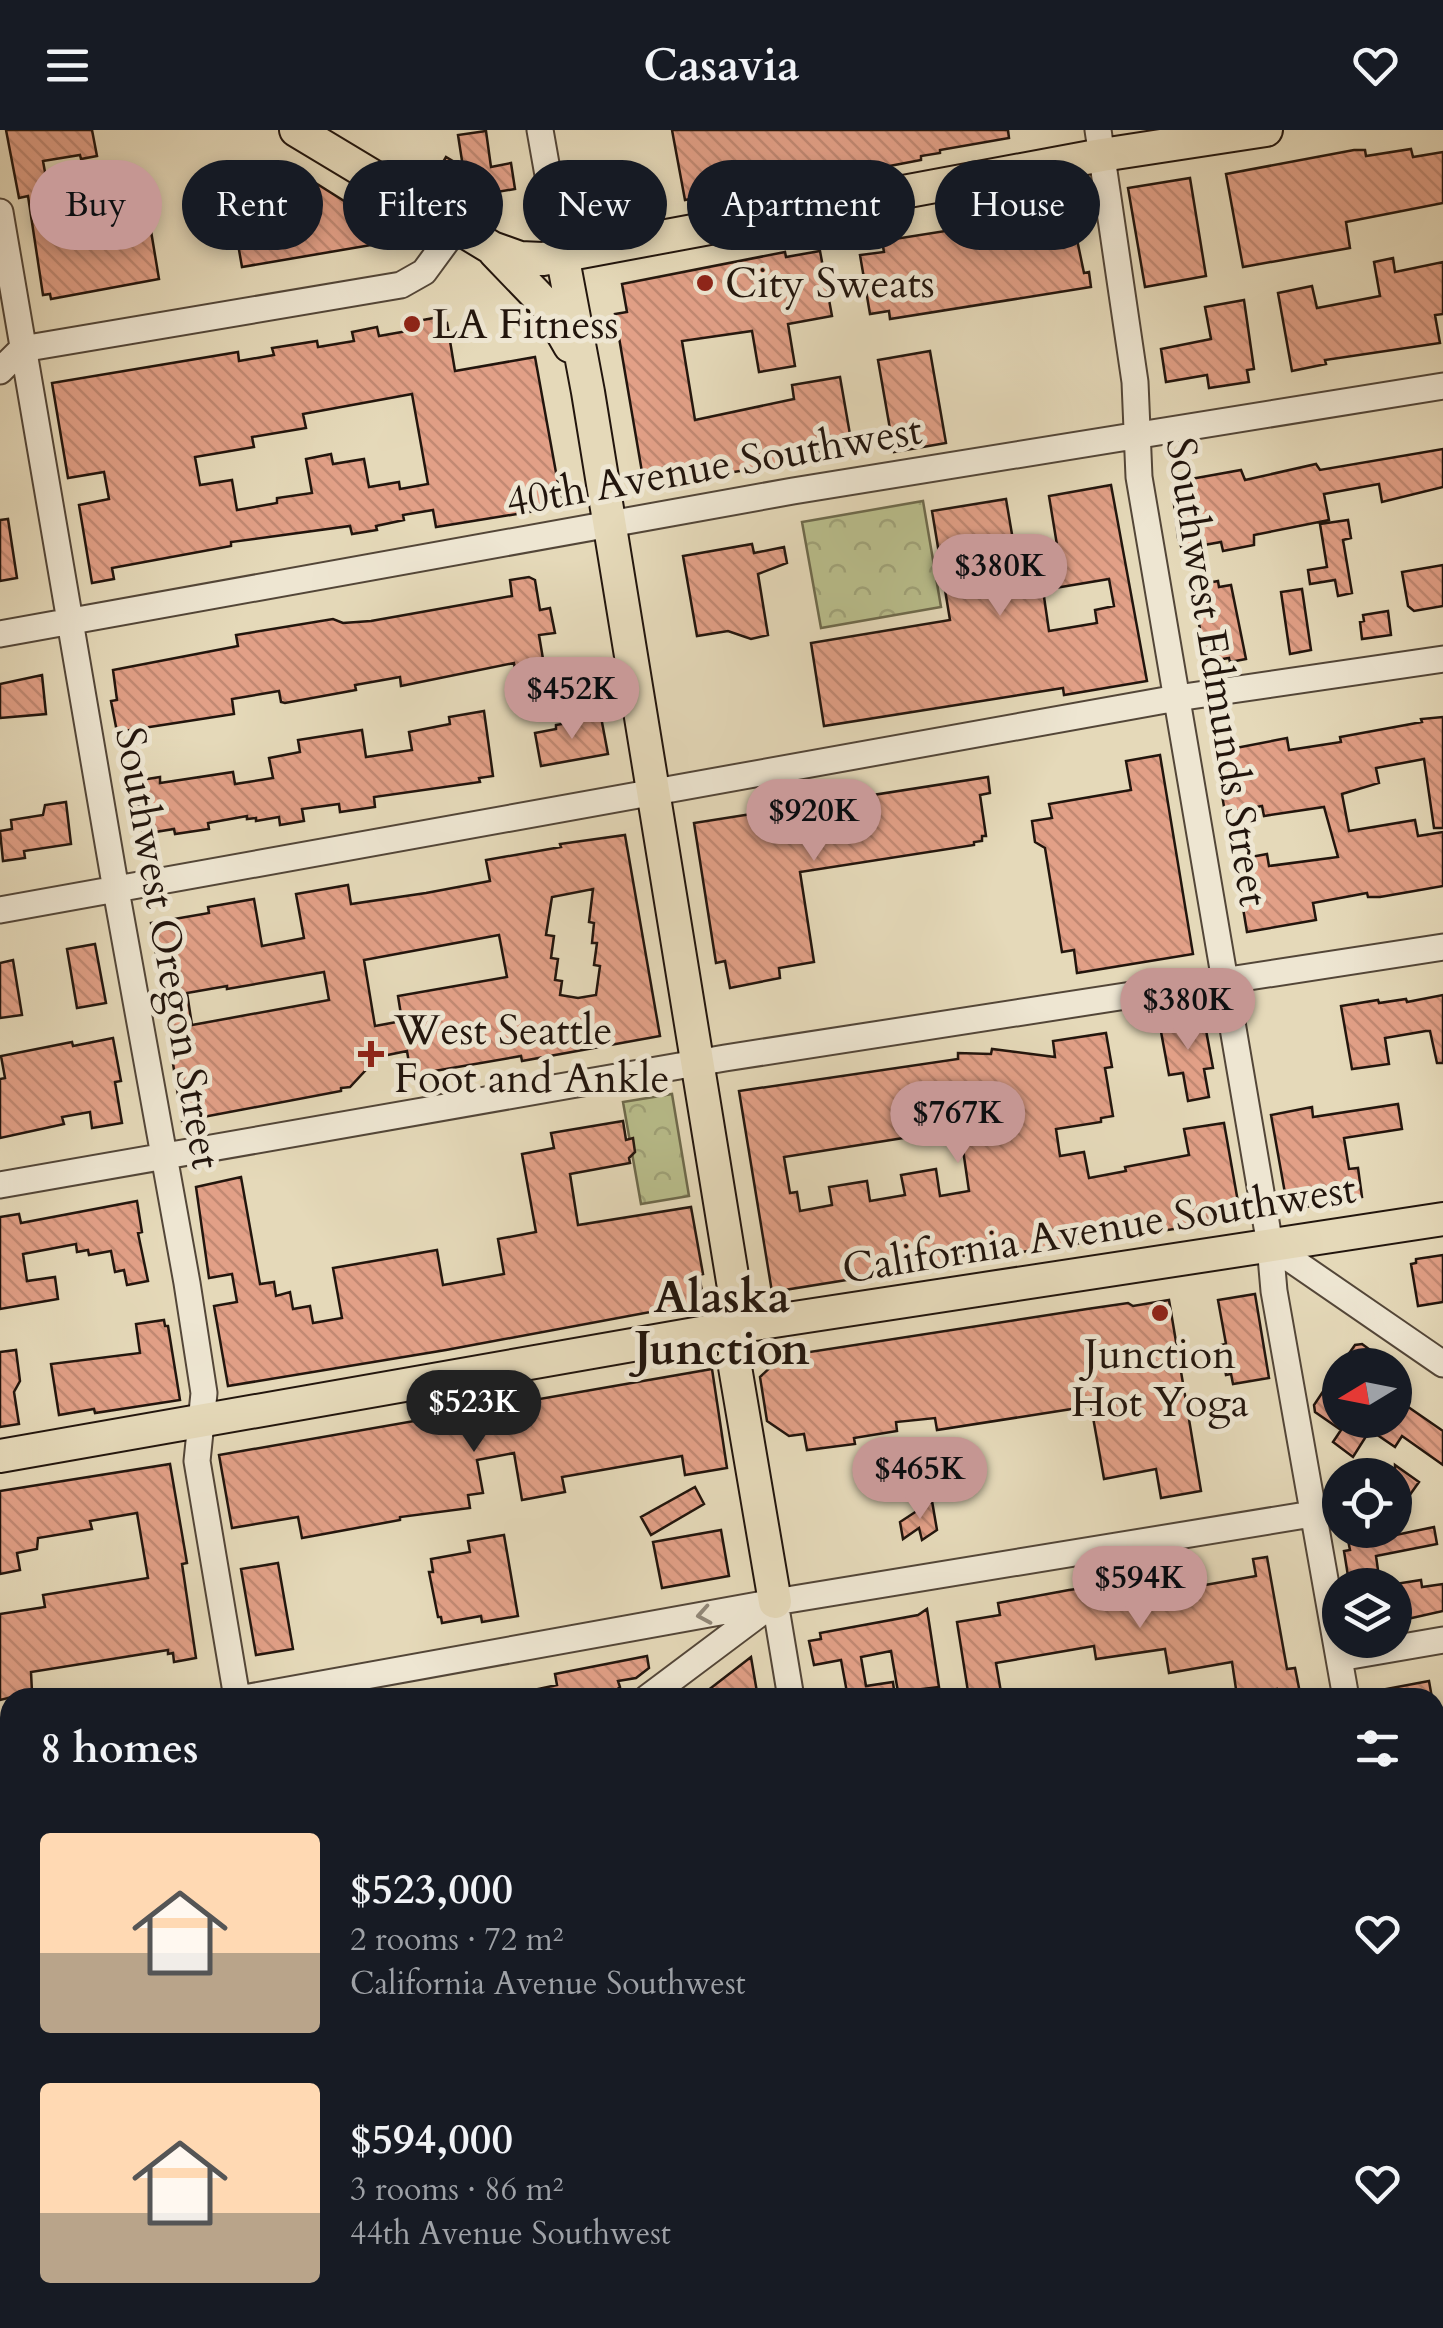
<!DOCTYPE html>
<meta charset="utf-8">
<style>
:root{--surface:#171b24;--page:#242831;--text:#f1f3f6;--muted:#9ea1a6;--accent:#c59692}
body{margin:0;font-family:Cardo,serif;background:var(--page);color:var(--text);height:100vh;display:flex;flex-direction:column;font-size:38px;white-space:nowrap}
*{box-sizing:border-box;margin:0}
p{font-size:32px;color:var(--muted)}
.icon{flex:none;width:55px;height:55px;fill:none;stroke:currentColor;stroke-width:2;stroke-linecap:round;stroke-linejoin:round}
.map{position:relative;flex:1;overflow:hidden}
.drawer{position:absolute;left:0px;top:1558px;width:1445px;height:642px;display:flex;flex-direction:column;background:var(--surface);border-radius:30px 30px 0 0;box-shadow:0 5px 15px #0003}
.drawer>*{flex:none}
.top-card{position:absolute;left:30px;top:30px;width:1385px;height:90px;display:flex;gap:20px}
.needle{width:65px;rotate:260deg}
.fabs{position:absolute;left:1322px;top:1218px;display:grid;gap:20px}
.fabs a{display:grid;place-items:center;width:90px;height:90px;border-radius:50%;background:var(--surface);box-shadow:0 5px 15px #0003;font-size:50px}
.price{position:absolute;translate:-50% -85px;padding:0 22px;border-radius:35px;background:var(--accent);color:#111;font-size:32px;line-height:65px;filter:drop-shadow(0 2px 5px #0008)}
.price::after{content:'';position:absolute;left:50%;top:60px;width:30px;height:22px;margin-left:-15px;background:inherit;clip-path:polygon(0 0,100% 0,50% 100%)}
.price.active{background:#222;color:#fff}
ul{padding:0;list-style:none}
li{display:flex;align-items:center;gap:30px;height:250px;padding:0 40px}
li span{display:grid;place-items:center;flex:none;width:280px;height:200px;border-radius:10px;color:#555}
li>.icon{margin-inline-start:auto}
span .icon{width:120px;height:120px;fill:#fffc;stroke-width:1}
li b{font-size:42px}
h2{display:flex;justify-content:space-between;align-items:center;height:120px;padding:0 40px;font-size:42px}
.chip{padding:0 35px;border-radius:45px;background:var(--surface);box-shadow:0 5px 15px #0003;font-size:35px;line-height:90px}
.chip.active{background:var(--accent);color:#111}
header{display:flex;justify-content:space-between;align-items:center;height:130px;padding:0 40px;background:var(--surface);font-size:45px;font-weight:600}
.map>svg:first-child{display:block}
</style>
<header><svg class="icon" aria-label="menu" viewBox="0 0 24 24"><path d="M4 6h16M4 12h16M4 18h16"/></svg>Casavia<svg class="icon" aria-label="heart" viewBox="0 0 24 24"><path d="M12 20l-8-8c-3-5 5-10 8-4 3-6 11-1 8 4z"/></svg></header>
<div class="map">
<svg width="1443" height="2198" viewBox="0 0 1443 2198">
<defs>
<pattern id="park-crowns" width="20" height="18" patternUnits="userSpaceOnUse" patternTransform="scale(2.5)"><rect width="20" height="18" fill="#b9be8c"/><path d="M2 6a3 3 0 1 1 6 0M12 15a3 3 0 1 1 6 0" fill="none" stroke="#9fa278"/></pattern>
<pattern id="building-back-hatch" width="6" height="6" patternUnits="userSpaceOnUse" patternTransform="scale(2.5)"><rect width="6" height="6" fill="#e2a087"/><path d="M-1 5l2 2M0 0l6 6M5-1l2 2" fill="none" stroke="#c28973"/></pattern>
</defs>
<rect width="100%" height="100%" fill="#e5d9b9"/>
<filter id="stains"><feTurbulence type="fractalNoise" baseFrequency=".002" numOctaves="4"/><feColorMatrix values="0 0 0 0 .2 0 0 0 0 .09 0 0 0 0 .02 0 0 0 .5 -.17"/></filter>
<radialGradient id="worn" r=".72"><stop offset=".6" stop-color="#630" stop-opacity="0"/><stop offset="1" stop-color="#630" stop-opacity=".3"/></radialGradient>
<path fill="url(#park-crowns)" stroke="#6e6a4c" stroke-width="2.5" d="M923,371L941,477L821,498L802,392Z
M672,964L689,1066L641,1074L623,972Z"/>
<path fill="url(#building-back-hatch)" stroke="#22150d" stroke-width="2.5" fill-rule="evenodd" d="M6,0H92L97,26L81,29L80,25L43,31L51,76L84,70L86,79L102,76L107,109L151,101L159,149L51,169L50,164L43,165L28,66L19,68Z
M672,0H1008L1009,8L940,20V23L921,26V30L879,38L878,33L844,38L845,41L822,45L823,48L779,55V52L685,70Z
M486,1L491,37L511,33L515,59L473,66L436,44L446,27L463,37L458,5Z
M1411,19L1413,27L1443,22V73L1346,92L1350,118L1243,137L1226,44L1354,20H1365L1366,26Z
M287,35L379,93L383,113L242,137L235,97L230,98L221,47Z
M1190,48L1206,146L1145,157L1128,58Z
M1071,81L1084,143L1089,142L1091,157L890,189L889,181L870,184L860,125L884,122L882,111Z
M820,121L832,186L788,194L795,236L759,242L752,201L682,211L695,290L794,269L792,255L840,247L852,316L807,324L808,329L671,353L668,337L642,342L615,184L627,182L622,154L785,122L786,127Z
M1393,128L1395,142L1443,132V184L1435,185L1440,213L1325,230L1326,234L1292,241L1278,163L1312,156L1317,178L1380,166L1374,132Z
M1244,170L1254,239L1247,240L1249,252L1209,258L1207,245L1166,252L1161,219L1211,209L1205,177Z
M439,187L440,194L447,193L455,241L535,227L561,370L547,373L548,379L436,397L433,380L403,385L404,390L376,396L377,400L352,404L350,396L231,412V416L112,438L114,449L92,453L79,375L109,369L104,342L68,348L52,253L238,222L239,231L274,225L272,218L317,211L318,217L354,211L352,202L377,197L379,206L413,200L412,192ZM412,264L428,354L400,359L399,352L369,357L364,329L333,334L331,324L306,329L312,363L277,368V373L237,380L232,350L200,355L195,327L254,317L252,307L306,298L303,284Z
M930,221L946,313L894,322L878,230Z
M1443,319V357L1382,372L1379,354L1324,364L1329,390L1254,405V415L1223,421L1221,412L1182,419L1178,408L1172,357L1185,354V350L1241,340L1245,350L1316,334L1320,340Z
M1111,355L1147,551L1064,565L1063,558L824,596L811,513L950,490L932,381L1006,369L1015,422L1057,415L1049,366ZM1109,449L1114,476L1095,480L1097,493L1049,501L1043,460Z
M8,389L17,448L0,451V390Z
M1348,390L1351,408L1343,410L1352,463L1338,466L1335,450L1310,454L1308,440L1327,437L1320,394Z
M752,414L754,423L784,417L787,433L758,444L768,505L751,509L728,501L697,506L683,426Z
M1443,435V476L1414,481L1408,476L1402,442Z
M529,447L535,450L540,480L550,478L555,503L539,505L545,541L516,546L514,533L401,556L400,547L355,555L356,560L285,573L281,572L279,561L232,569L234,584L117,602L111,571L117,570L113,540L238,516L236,505L333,489L343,493L371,491L512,466L510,450Z
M1218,451L1219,457L1231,455L1246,529L1230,532L1229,528L1204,532L1195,461H1198L1197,455Z
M1302,459L1311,520L1290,524L1281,462Z
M1388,481L1391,505L1362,509L1360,492L1364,491L1363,485Z
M42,545L46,584L0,588V554Z
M484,581L493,646L479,648L480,652L374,667L375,677L340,682L339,674L302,679L304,691L280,695L279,687L256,691V688L247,689V686L208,693L209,699L175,704L174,699L143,704L138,670L130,671L127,652L141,650L160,647V653L233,642L235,654L273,648L269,628L300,622L298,610L362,600L366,627L412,620L409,602L450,594L449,587Z
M601,587L608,624L541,636L535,603L556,599V595Z
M1443,587V698H1434L1424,629L1376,638L1379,653L1342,664L1349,701L1415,690L1418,706L1443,702V756L1380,767H1368L1367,763L1313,773L1316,790L1247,802L1235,730L1267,724L1269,736L1338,727L1324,677L1264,686L1262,676L1225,683L1215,622L1287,608L1289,620L1341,612L1340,607L1422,592L1421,589Z
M1160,625L1193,824L1077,843L1074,820L1062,822L1045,718L1035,712L1032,691L1052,688L1049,674L1131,660L1126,631Z
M988,647L990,663L980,665L986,706H982V711L974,712V715L800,742L814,832L779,838L780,848L730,858L725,831L716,833L694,693Z
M66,672L71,714L24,721L25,728L3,731L0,701L12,699L11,690L43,685L45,675Z
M625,705L660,906L522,931L521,926L411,945L407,921L378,927L350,957L341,958V961L182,991L151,793L209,783L208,777L254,769L262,816L304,808L296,764L348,755L351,774L426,763L490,751L486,730L561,717L560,714ZM593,759L589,792L594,793L592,813H597L594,835L600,836L596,865L578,868L560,865L562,851L555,850L558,829L551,828L554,806L546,805L552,767ZM499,805L507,847L398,866L402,891L375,896L364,830ZM324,842L329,870L192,895L187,863L227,856V859Z
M95,814L106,873L77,878L67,819Z
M13,830L22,885L0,888V833Z
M1443,865V933H1437L1430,901H1426L1385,908L1389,934L1352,939L1341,876L1378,870L1379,873L1406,869L1407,872Z
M1203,884L1213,938L1204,939L1209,967L1188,971L1183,943L1169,945L1159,891Z
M1106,903L1112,937L1105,938L1113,986L1101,988V992L1056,999L1060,1026L1084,1022L1089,1048L1126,1041L1125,1037L1189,1025L1184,999L1224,993L1241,1089L981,1128L980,1123L951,1128L952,1133L772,1162L739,961L958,929V923L991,924L992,919L1055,927L1053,911ZM960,999L969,1061L940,1066L936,1039L901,1045L905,1065L870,1071L867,1051L829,1057L832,1075L800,1081L797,1062L790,1063L784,1027Z
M113,908L121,951L115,952L122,993L92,998L90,982L62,987L64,994L0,1008V949L5,948L1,926L72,912L73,916Z
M1398,974L1402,999L1344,1008L1349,1039L1358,1038L1362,1067L1288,1080L1271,985L1312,977L1313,987Z
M623,991L626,1010L633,1008L635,1022L629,1028L630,1033L570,1044L578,1095L691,1077L703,1144L699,1145L704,1172L446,1220L228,1256L214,1176L237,1172L232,1144L209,1148L196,1057L241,1047L260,1154L274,1152L276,1166L290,1162L293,1179L310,1176L313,1193L342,1188L333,1138L437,1120L443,1155L504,1144L498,1109L536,1102L522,1024L554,1018L551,1003Z
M137,1071L142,1102L138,1103L148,1151L127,1155L124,1140L115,1142L111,1121L89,1125L88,1120L77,1122L76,1114L23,1124L27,1151L55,1147L58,1169L0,1179V1087L19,1084L21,1093Z
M1443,1125V1172L1418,1176L1411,1134L1416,1133V1129Z
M1255,1164L1269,1248L1233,1254L1231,1244L1226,1245L1221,1215L1226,1214L1218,1170Z
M1169,1170L1201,1361L1161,1368L1156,1339L1104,1349L1091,1276L937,1300L935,1288L896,1292L897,1301L854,1308L855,1314L807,1320L804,1304L789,1306L767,1291L760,1247L777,1231L790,1229V1225L1087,1179L1128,1173L1133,1176Z
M164,1190L165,1196H168L180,1270L95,1283L94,1279L59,1285L51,1234L140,1223L136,1194Z
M1362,1214L1373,1222L1364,1235H1341L1355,1215Z
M16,1220L20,1251L14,1262L19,1294L0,1297V1222Z
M1340,1236V1290H1395V1282L1401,1272L1443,1301V1335L1402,1306L1395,1317L1370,1300L1353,1327L1333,1312L1341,1300L1315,1282L1314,1275Z
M712,1239L727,1338L685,1345L682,1326L562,1347L565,1362L522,1370L514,1323L477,1330L483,1363L468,1365L470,1378L400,1387V1390L302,1408L298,1387L232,1398L219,1325Z
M170,1334L187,1433L182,1434L196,1528L174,1532L173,1523L168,1524V1520L31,1542L32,1562L0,1570V1484L45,1477L43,1465L148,1448L137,1383L90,1391L92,1399L38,1408L37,1419L17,1423L20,1440L0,1444V1361Z
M1395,1335L1419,1352L1409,1366L1395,1357Z
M695,1357L704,1374L651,1405L641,1387Z
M932,1371L937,1400L922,1410L919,1398L903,1409L900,1392Z
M1434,1397L1437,1414L1376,1426L1378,1440L1348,1446L1344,1421L1350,1420L1346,1400H1385L1386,1407Z
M721,1400L729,1446L662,1458L653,1412Z
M504,1405L518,1486L482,1492L481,1486L442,1493L441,1487H438L429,1442H433L431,1429L470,1422L468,1411Z
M1267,1427L1287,1539L1295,1538L1301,1568H1280L1277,1559L1237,1566L1232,1532L1169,1543L1165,1519L1096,1529L1094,1516L996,1533L1002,1568H969L957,1492L1000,1485L998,1473L1069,1460L1152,1449L1154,1464L1256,1446L1253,1429Z
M278,1433L293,1519L256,1525L241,1439Z
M1421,1450L1422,1457L1443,1454V1481L1403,1490L1402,1484L1395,1485V1454Z
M927,1479L939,1557L898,1562L891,1521L861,1527L866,1556L893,1552L895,1568H848L841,1530L814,1535L809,1511L821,1509L820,1503L918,1485Z
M647,1526L649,1538L636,1548L618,1551L620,1557L607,1568H530L529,1561L557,1555L555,1544Z
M751,1527L758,1568H698Z
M1429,1551L1432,1568H1382L1381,1560Z"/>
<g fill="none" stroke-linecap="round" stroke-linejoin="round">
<g stroke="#534638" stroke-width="29">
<path id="minor" d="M540,0L562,124
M1098,0L1135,252L1139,347L1270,1115L1274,1161L1346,1568
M0,82L116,760L187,1153L204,1263L197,1331L237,1568
M0,241L22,219L401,155L424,142L457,97
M0,504L793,361L1443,256
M0,780L1177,568L1443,529
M0,1055L725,928L1443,817
M1270,1115L1443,1234
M775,1472L791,1568
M1339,1528L1443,1510
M244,1568L775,1472L1312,1384
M647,1568L771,1475
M0,1609L10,1607
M1435,1651L1443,1650
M0,1890L10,1888
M1435,1936H1443
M0,2054L10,2046
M1435,2085L1443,2134
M0,2173L10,2171
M344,2190L345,2198
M895,2190L896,2198"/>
</g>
<g stroke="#22150d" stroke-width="36">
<path id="major" d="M296,0L492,118L520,128L543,129L1102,25L1266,0
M495,122L547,176L570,216
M562,124L588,262L735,1164V1237L775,1472
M0,1326L735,1197L1443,1089"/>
</g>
<use href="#minor" stroke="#eee6d2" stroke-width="25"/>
<use href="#major" stroke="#e5d9b9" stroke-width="32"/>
</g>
<defs><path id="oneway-chevron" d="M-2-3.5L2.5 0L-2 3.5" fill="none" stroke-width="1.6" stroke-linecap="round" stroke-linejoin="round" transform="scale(2.5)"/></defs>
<use stroke="#928879" href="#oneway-chevron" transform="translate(704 1485) rotate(170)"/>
<g fill="#8f2418" stroke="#eee6d2" stroke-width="4">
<circle cx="705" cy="153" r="10"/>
<circle cx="412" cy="194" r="10"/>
<path d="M366 909h10v10h10v10h-10v10h-10v-10h-10v-10h10z"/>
<circle cx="1160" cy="1183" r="10"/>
</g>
<g text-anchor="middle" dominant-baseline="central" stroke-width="10" stroke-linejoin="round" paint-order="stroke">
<g font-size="42" fill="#22150d" stroke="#eee6d2" text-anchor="start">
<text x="725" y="153">City Sweats</text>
<text x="432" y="194">LA Fitness</text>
<text x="394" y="900">West Seattle<tspan x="394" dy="48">Foot and Ankle</tspan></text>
<text x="1160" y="1224" text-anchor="middle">Junction<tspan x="1160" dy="48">Hot Yoga</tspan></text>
</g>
<g font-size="42" fill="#22150d" stroke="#eee6d2">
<text transform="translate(714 336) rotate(-10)">40th Avenue Southwest</text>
<text transform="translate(1217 542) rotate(81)">Southwest Edmunds Street</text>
<text transform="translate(168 818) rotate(80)">Southwest Oregon Street</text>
<text transform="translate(1099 1099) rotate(-9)">California Avenue Southwest</text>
</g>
<g font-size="45" font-weight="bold" fill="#22150d" stroke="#eee6d2">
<text x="722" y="1167">Alaska<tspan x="722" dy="52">Junction</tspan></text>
</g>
</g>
<rect width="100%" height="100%" filter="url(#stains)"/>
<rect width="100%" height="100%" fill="url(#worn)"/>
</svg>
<div class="fabs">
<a><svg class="needle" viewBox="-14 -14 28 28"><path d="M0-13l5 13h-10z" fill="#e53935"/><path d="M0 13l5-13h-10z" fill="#9ea1a6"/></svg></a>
<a><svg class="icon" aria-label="locate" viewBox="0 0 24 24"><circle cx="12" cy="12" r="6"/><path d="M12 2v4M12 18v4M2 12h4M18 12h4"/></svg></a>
<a><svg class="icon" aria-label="layers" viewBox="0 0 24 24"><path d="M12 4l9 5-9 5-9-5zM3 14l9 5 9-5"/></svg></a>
</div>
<b class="price" style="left:1000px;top:489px">$380K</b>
<b class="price" style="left:572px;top:612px">$452K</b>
<b class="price" style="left:814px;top:734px">$920K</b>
<b class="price" style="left:1188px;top:923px">$380K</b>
<b class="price" style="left:958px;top:1036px">$767K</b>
<b class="price active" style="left:474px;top:1325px">$523K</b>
<b class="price" style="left:920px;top:1392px">$465K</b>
<b class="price" style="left:1140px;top:1501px">$594K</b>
<div class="top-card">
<a class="chip active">Buy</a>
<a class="chip">Rent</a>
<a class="chip">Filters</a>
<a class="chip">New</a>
<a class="chip">Apartment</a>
<a class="chip">House</a>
</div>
<section class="drawer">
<h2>8 homes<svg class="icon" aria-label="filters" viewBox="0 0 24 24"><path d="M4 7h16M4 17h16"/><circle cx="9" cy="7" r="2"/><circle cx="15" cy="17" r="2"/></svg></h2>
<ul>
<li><span style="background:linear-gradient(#ffd9b3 60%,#b9a48a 0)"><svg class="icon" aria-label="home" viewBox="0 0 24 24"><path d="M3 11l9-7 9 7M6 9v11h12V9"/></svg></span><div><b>$523,000</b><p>2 rooms · 72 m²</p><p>California Avenue Southwest</p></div><svg class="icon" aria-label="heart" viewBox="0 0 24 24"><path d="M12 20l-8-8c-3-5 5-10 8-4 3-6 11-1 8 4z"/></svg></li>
<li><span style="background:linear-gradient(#ffd9b3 65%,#b9a48a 0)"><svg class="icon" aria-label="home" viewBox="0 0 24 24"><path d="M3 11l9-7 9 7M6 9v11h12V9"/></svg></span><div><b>$594,000</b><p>3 rooms · 86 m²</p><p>44th Avenue Southwest</p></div><svg class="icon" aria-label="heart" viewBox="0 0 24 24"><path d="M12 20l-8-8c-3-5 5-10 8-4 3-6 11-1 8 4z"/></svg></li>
</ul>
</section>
</div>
